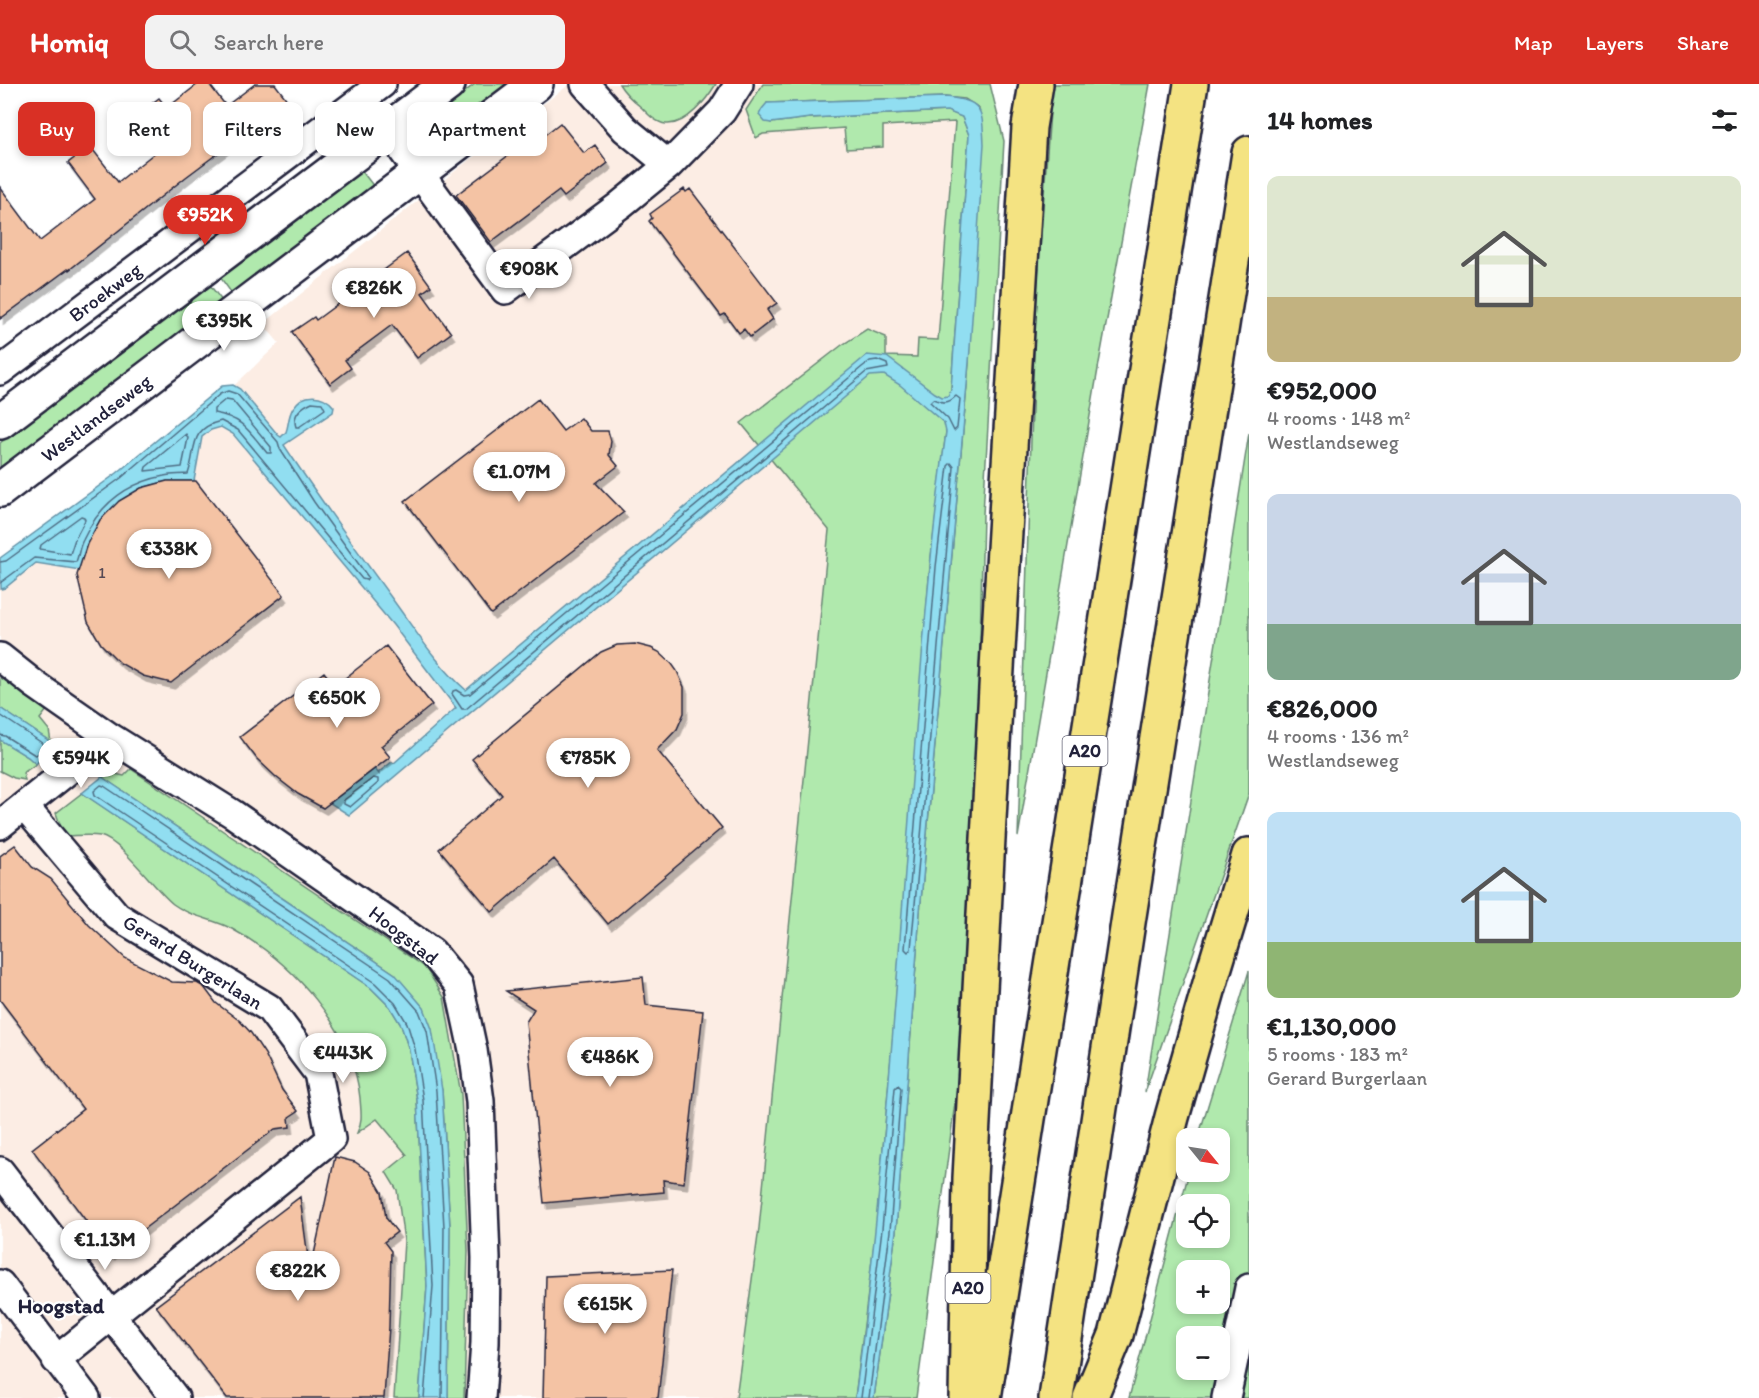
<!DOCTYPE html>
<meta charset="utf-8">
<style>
:root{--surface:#fff;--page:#f2f2f2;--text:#202124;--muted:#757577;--accent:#d93025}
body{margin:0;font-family:Itim,sans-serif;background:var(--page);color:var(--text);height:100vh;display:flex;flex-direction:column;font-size:22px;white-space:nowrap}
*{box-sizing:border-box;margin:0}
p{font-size:20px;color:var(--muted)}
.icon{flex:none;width:33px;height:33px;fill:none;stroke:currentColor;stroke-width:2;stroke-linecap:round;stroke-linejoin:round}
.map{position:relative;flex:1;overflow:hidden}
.side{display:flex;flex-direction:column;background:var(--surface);width:510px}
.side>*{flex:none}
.banner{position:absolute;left:18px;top:18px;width:570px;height:54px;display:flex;gap:12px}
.needle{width:39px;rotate:120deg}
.tools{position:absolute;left:1176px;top:1044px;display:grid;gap:12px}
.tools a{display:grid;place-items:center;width:54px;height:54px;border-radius:12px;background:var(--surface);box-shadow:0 3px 9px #0003;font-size:30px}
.price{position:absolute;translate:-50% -51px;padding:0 14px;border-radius:21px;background:#fff;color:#222;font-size:20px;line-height:39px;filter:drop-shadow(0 2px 3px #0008)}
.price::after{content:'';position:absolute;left:50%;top:36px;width:18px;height:14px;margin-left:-9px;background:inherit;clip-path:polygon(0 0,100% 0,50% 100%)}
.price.selected{background:var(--accent);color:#fff}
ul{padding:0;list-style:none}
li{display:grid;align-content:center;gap:12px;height:318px;padding:0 18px}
li span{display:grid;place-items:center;height:186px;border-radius:12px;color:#555}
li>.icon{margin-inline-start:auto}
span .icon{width:108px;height:108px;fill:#fffc;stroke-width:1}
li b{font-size:26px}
h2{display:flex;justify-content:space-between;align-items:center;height:72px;padding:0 18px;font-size:26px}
.pill{padding:0 21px;border-radius:12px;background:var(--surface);box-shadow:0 3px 9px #0003;font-size:21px;line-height:54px}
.pill.selected{background:var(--accent);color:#fff}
header{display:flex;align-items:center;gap:36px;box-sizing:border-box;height:84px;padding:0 30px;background:var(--accent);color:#fff}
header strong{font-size:28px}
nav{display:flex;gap:33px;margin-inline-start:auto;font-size:21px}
.search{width:420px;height:54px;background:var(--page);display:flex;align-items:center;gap:15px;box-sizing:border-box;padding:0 21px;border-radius:12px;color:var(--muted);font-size:22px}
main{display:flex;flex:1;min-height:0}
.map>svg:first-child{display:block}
</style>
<header>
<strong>Homiq</strong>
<div class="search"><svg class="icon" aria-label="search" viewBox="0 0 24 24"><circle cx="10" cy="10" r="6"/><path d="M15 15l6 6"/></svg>Search here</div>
<nav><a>Map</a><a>Layers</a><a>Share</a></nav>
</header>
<main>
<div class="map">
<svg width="1249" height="1314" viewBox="0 0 1249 1314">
<defs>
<filter id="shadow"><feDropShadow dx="3.5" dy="6" stdDeviation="0" flood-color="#0004"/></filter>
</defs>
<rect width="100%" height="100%" fill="#fff"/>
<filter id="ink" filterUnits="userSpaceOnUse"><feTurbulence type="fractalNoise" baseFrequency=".0167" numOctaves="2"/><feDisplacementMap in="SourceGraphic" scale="12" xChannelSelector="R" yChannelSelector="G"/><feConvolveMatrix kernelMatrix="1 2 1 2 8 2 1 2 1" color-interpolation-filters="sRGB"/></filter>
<g filter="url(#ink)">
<path fill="#fcede4" d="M570,0H868L955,37L938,256L917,273L886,271L741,339L829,446L759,1144L736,1314H0V478L221,314L279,259L263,240L464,80Z"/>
<path fill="#b0e9ad" stroke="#698674" stroke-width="1.5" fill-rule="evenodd" d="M475,0H510L434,59C433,29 454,16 475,0Z
M619,0H716C707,15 686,42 666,40C656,39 648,30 642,24C633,17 625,10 619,0Z
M763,0H990L1004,57L983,430L978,648L961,973L916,1314H874L896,1147L920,828L969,279L979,24L965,15L945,13L767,19L771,39L810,34L948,27L962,33L969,51L951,305L930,482L893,951L876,1144L855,1314H736L759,1144L829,446L741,339L842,261L867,245L886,253V272L917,273L918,255L938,256L955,38L883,42V63L846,65L844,44L763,50L756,54L746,26Z
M1052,0H1150L1099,279L1018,753L1035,235Z
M361,86L375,104L233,211L220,193Z
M209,200L223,218L0,389V359Z
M1249,349V709L1145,1008Z
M0,593L47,626L40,635L49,646L51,658L0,624Z
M0,655L28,673L36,680L23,689L25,696L14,694L0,687Z
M131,685L425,883L444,913L461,1010L468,1167L464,1314H448L450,1143L442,1006L395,890L102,693L111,689L124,692Z
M82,709L371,904L390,923L401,941L409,966L417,1016L427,1202L419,1314H394L404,1157L397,1106L386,1088L407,1071L377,1035L357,1049C363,1036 361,1029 360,1014C353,945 292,877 232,845C214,835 190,833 173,820C154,805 122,757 100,752C89,750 75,752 64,752L56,729Z
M1249,887V1314H1129L1189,1088H1220V1054H1198ZM1186,1120H1220V1154H1186ZM1186,1186H1220V1220H1186ZM1186,1252H1220V1286H1186Z"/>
<path fill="#91def1" stroke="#6593a8" stroke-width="1.5" d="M945,13C984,17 982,25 984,60L969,279L920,828L896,1147L874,1314H855C893,1039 903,760 930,484C934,438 940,393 946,348L944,339L900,301L884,291L870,292L349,731L330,719L375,685L379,690V688L392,678L394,679L456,624L393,541L233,350L221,343L211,346L202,353L194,397H167L142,404L119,417L80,486L36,479L5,504L1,505L0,474L117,389L222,302L233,301L240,305L278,351L281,353L286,348C289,340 288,332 293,324C303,308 323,309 334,323L333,328L284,361C319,414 356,465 393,516C415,546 437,581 466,606L867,271L887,273L935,309L942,313L948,312L951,305L969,51L962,33L947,27L810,34L771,39L765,38L759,31L762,25L767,19Z
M0,624L51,658L46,670L36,680L28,673L0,656Z
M102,693L395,890L424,924L432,945L442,1006L450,1143L448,1314H419L427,1202L417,1016L409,966L401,941L390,923L371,904L82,709Z"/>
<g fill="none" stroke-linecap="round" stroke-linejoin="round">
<path stroke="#4e6d84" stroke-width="1.5" d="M877,276L887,280L888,284L866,288L466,625H462L452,610L453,607L456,606L464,611L470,610L862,283L870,277Z
M956,312L960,315L957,344L954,347L948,335L930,318L933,315C943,319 948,320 956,312Z
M226,315L232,316L271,363V369H267C249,347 243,334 214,329V325Z
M312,318L322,319L325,325L299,343H296C292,331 301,323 312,318Z
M186,350L188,354L182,383L145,387L146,383Z
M951,379L954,383L911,865L908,868L905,865L908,827L936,483L948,382Z
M81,432L84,433L85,436L75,455L70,470L40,465L41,461Z
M0,478L6,477L121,394L220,310L228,307L237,310L278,358L280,365L314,418L368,493L366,496L362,495L238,346L221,337C188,345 197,365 188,390C180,391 172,390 164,392C127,399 99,421 83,456C79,463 79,471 76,478L34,474L0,499
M0,631L42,659L43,663L38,670L35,671L5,652L0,651
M373,694L378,695V699L350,723L344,720V716Z
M424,1314L433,1202L423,1016L415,965L407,939L395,919L375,899L95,711L94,707L101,701L104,702L390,894L419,927L427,947L436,1007L444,1143L442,1314
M861,1314L882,1145L895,1004L898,1001L901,1004L890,1147L869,1314"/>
</g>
<path fill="#f4c3a4" stroke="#22223b" stroke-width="1.5" filter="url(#shadow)" d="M198,0H209L226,22L255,0H275L288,17L186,93L69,186L68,185L0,235V103L40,157L95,115L68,79L90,62L118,98L162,63L137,31L159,14L167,24Z
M560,39L584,69L595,61L608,79L564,113L559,107L491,158L456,111L530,55L533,60Z
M684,105L686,108L690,105L777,219L767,226L773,235L750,253L744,245L739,249L725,230L721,232L649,137L652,134L650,130Z
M407,169L431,202L422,209L451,249L417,274L392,241L345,276L351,284L330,300L292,248L314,233L316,236Z
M538,315L563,347L581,334L591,347H608L611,357L609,371L618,382L596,399L624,428L491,530L405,417Z
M167,397H196L284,511L171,599L143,592L120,579L101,560L88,538L77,491L87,460L100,436L119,417L141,404Z
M635,560L651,564L659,568L672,580L677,587L684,603V629L677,645L657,666L722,744L608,840L554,775L492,828L439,765L502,711L472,675L601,568L617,561Z
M386,562L432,621L381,662L390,673L323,724L298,710L276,693L257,675L240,653L324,588L335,602Z
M15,761L32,783L51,795L89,841L125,874L172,898L197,899L204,903L216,919L240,937L251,949L265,970L282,1006L298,1027L289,1033L290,1043L275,1045L111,1170L32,1065L83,1025L0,916V772Z
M643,893L646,921L703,927L684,1099L663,1096L664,1108L544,1119L526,938L534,925L506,907Z
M335,1073L355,1078L370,1088L382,1108L386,1134L397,1148L384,1158L391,1167L389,1243L384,1314H227L156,1222L300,1113L310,1189Z
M672,1186L658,1314H543L546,1192Z"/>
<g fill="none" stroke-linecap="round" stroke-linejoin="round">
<g stroke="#22223b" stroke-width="32">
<path id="minor" d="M585,0L625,45L669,81
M408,31L403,67L505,206L620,121L669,81L722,27L739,0
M0,287L382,0
M0,573L34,600L110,653L233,730L432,868L459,901L473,966L480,1017L486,1174L485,1259L481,1314
M24,722L117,832L269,924L318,989L331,1055L56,1276
M0,741L110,653
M0,1087L175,1314
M0,1200L86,1314
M1226,1314L1249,1204"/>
</g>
<g stroke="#22223b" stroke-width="38">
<path id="secondary" d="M0,338L448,0
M0,406L536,0"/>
</g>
<g stroke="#22223b" stroke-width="38">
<path id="motorway" d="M966,1314L970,1094L998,566L1029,43L1036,0
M984,1314L1191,0
M1056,1314L1129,832L1249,69
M1090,1314L1116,1251L1172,1033L1213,889L1249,771"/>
</g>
<use href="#minor" stroke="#fff" stroke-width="27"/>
<use href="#secondary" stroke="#fff" stroke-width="33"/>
<use href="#motorway" stroke="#f4e382" stroke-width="33"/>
</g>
</g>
<g text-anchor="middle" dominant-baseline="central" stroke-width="4.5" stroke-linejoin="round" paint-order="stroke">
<g font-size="16" fill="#564a55">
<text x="102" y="488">1</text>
</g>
<g fill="#fff" stroke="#646476" stroke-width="1.5">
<rect x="1062.5" y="652" width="45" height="30" rx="4.5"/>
<rect x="945.5" y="1189" width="45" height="30" rx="4.5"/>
</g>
<g font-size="18" font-weight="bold" fill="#22223b">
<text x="1085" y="667">A20</text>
<text x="968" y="1204">A20</text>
</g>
<g font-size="20" fill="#22223b" stroke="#fff">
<text transform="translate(105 208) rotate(-37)">Broekweg</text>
<text transform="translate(96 334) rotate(-37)">Westlandseweg</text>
<text transform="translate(404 851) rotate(38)">Hoogstad</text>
<text transform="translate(193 878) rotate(32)">Gerard Burgerlaan</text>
</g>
<g font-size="21" font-weight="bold" fill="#22223b" stroke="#fff">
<text x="61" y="1221">Hoogstad</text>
</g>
</g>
</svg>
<div class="tools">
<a><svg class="needle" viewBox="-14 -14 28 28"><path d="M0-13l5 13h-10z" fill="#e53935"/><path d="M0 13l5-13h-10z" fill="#757577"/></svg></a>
<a><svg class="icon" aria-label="locate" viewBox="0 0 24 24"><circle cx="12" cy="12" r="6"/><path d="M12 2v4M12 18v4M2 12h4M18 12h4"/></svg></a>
<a>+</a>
<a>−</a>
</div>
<b class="price selected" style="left:205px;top:162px">€952K</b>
<b class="price" style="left:529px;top:216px">€908K</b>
<b class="price" style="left:374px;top:235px">€826K</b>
<b class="price" style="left:224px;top:268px">€395K</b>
<b class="price" style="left:519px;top:419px">€1.07M</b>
<b class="price" style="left:169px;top:496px">€338K</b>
<b class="price" style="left:337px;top:645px">€650K</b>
<b class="price" style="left:81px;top:705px">€594K</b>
<b class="price" style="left:588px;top:705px">€785K</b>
<b class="price" style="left:343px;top:1000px">€443K</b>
<b class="price" style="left:610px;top:1004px">€486K</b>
<b class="price" style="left:105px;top:1187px">€1.13M</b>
<b class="price" style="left:298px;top:1218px">€822K</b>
<b class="price" style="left:605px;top:1251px">€615K</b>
<div class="banner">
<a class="pill selected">Buy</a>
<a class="pill">Rent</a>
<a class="pill">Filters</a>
<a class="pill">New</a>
<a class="pill">Apartment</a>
</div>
</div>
<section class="side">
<h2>14 homes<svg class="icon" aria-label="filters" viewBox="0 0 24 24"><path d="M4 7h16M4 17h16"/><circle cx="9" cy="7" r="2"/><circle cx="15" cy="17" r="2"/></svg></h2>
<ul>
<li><span style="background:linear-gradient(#dfe7d0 65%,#c2b280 0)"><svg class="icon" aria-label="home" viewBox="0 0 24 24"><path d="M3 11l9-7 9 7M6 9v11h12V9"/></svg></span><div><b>€952,000</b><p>4 rooms · 148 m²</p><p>Westlandseweg</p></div></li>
<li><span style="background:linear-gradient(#c9d6e8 70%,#7fa58c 0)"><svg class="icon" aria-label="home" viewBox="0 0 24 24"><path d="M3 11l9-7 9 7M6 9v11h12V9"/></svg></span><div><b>€826,000</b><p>4 rooms · 136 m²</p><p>Westlandseweg</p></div></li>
<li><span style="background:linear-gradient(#bfe0f5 70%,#8fb573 0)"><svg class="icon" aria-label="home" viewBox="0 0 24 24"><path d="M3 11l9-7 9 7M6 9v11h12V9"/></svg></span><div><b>€1,130,000</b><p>5 rooms · 183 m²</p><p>Gerard Burgerlaan</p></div></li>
</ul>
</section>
</main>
